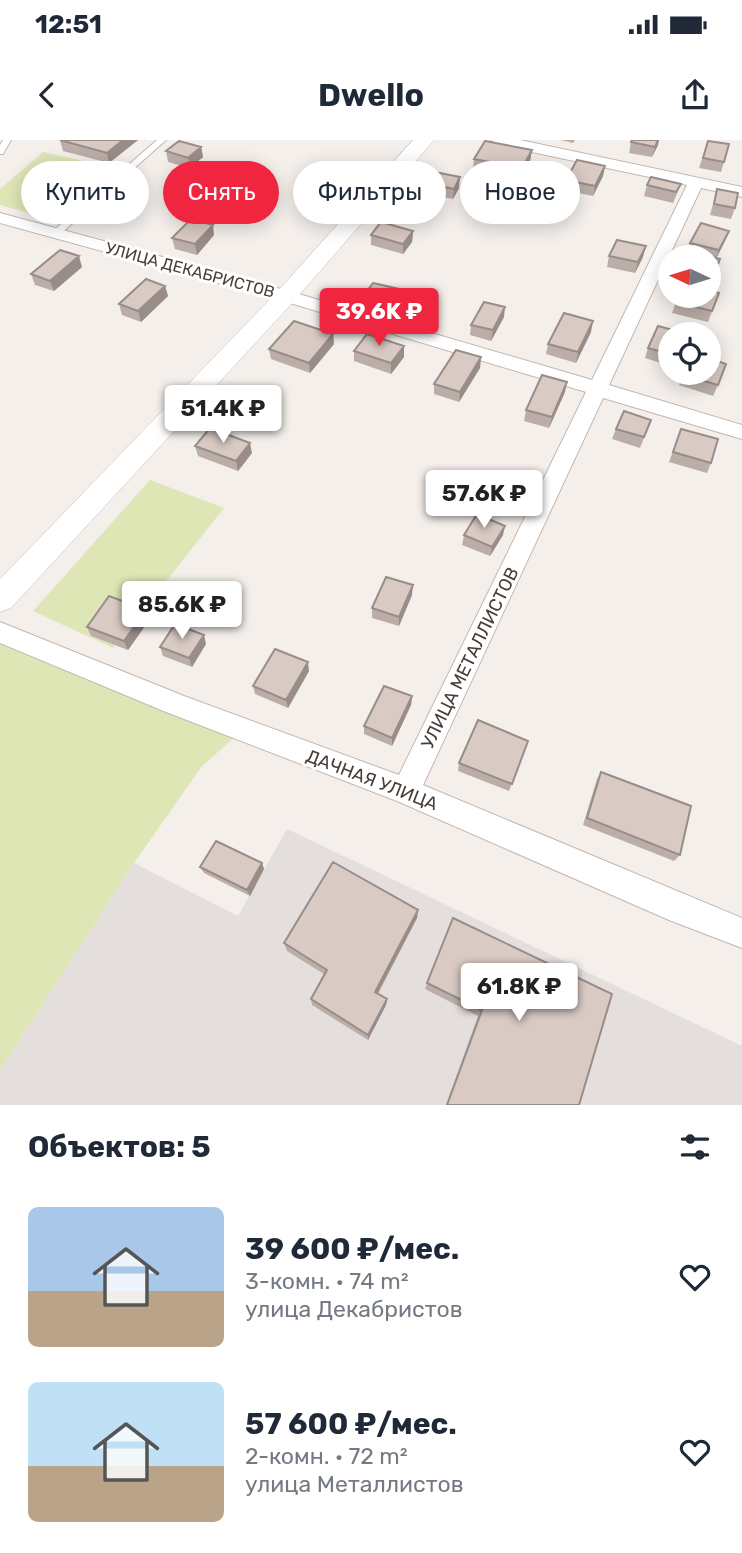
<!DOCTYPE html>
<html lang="ru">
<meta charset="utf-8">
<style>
:root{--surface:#fff;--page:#f2f2f3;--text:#1f2937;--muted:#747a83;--accent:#f02640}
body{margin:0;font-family:Rubik,sans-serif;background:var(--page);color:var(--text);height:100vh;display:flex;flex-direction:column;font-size:26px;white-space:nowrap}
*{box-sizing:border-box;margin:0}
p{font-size:23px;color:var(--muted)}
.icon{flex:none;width:38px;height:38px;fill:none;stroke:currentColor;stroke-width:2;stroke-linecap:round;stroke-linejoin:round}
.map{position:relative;height:965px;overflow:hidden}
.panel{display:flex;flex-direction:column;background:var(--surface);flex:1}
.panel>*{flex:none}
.banner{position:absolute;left:21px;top:21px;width:700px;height:63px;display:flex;gap:14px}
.needle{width:46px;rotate:274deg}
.buttons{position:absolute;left:658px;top:105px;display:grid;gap:14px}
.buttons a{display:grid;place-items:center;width:63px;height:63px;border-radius:50%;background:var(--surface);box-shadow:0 4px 18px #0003;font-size:35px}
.price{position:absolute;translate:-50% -60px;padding:0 16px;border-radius:7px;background:#fff;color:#222;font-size:23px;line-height:46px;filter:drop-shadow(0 2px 4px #0008)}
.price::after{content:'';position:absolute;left:50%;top:42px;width:21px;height:16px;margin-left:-10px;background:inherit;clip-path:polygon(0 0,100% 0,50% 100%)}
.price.active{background:var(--accent);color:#fff}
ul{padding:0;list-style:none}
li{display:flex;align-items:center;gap:21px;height:175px;padding:0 28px}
li span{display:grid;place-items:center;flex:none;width:196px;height:140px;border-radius:10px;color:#555}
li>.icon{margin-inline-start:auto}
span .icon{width:84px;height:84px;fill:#fffc;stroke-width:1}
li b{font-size:30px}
h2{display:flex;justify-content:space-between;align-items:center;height:84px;padding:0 28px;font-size:30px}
.pill{padding:0 24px;border-radius:32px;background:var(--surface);box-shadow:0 4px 18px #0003;font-size:24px;line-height:63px}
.pill.active{background:var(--accent);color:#fff}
.status{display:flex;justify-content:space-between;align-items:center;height:49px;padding:0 35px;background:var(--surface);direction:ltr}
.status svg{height:19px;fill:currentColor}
header{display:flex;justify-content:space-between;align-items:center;height:91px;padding:0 28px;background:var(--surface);font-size:32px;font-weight:700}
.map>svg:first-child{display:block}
</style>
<div class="status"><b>12:51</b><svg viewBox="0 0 49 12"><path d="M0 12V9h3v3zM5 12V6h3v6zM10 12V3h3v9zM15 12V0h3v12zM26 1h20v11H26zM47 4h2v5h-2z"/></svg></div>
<header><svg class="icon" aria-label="back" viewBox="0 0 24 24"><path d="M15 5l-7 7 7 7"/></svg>Dwello<svg class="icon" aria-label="share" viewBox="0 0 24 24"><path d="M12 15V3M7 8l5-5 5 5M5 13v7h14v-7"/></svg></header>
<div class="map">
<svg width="742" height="965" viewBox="0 0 742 965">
<rect width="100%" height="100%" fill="#f4efeb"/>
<path fill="#e4dedc" d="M287,689L742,906V965H0V930L134,723L238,776Z"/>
<path fill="#dee6b6" d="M43,12L93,23L37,75L0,65V49Z
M150,340L224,368L113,508L33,471Z
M0,492L243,590L202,626L134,723L0,930Z"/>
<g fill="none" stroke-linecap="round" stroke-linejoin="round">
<g stroke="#c3b7b0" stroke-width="2">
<path id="service" d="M3,0H11L3,14H0V5Z
M157,0H166L58,96H52V92Z"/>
</g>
<g stroke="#c3b7b0" stroke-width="2">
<path id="minor" d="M491,0H520L742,47V57L701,48L609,245L742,285V299L603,258L423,645L742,778V808L669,780L397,661L166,572L0,503V482L184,556L399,635L586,252L280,160L0,83V73L292,152L592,240L687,45L499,5Z"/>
</g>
<g stroke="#c3b7b0" stroke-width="1">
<path id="tertiary" d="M413,0H434L294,161L11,468L0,472V439L278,151Z"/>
</g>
<use href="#service" fill="#fff" fill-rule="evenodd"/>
<use href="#minor" fill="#fff" fill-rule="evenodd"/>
<use href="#tertiary" fill="#fff" fill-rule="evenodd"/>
</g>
<path fill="#bbaea8" d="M60,0H138L109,23L63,11Z
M561,0H575L573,3Z
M708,1L724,22L721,32L699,28Z
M631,2L658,5L652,17L629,13Z
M201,7L203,17L190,28L168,22L166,11Z
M532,10L530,21L520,39L473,29L474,19Z
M605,26L603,36L593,56L564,50L566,40Z
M423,42L459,48L453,59L422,53Z
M681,44L673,63L644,56L647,45Z
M717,49L735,68L731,79L710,75Z
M413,91L412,102L403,114L371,105V95Z
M214,95L197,115L175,109L172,98Z
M725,101L716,118L720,119L709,148V117L687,112L690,103Z
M609,116L643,117L635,133L607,127Z
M82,127L54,151L35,145L31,134Z
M165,146L168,156L141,182L122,175L119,164Z
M719,153L708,182L672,173L678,156Z
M364,155L407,162L399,174L364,165Z
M504,177L491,201L470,195L471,185Z
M591,192L576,223L546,214L548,204Z
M333,194L334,204L310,233L271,219L269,209Z
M670,194V226L645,218L648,208Z
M404,206V217L391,234L354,221V211Z
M481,217L480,228L459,262L434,254V244Z
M684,233L718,245L713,256L679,245Z
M565,252L549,288L524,281L526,270Z
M616,289L647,290L640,308L612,299Z
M681,289L711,323L707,333L669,322Z
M195,306L252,313L238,331L198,316Z
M464,395H503L490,416L462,405Z
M412,455L399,486L372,478V468Z
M150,479L128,510L91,496L87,487Z
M206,504L192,527L163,516L160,507Z
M309,531L288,568L255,554L253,546Z
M412,556L411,565L392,606L364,594V586Z
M528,601L509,651L458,631L459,623Z
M601,632L680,715L674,721L583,685L597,639Z
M262,723L264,729L250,756L204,733L200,727Z
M418,770L417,778L378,854L387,859L386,865L368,900L312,865L311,859L324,834L287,811L284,803Z
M453,778L579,965H446L478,876L425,849Z"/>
<path fill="#988d88" d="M123,0H138L109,23L107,13Z
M658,0H659L658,5L652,17Z
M201,7L203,17L190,28L188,18Z
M532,10L530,21L520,39L522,28Z
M605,26L603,36L593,56L595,46Z
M460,37L459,48L453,59L454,49Z
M213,85L214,95L197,115L195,104Z
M413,91L412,102L403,114V104Z
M729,91L725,101L715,121L719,110Z
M646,106L643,117L635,133L638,122Z
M79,116L82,127L54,151L50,141Z
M165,146L168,156L141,182L138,171Z
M408,151L407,162L399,174L400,164Z
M505,167L504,177L491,201L493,190Z
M593,181L591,192L576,223L578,212Z
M333,194L334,204L310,233L309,223Z
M404,206V217L391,234V223Z
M481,217L480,228L459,262L460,252Z
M567,242L565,252L549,288L552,277Z
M250,303L252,313L238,331L236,321Z
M505,386L503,395L490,416L492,407Z
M413,445L412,455L399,486V477Z
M146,470L150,479L128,510L124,501Z
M204,495L206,504L192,527L189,518Z
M308,522L309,531L288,568L286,560Z
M412,556L411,565L392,606V598Z
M262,723L264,729L250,756L247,750Z
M418,770L417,778L375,858V852Z
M387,859L386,865L368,900V895Z"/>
<path fill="#d9cac3" stroke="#988d88" stroke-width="2" d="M60,0H123L107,13Z
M632,0H658L655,7L631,2Z
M179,1L201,7L188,18L166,11Z
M485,1L532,10L522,28L474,19Z
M708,1L729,4L724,22L703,18Z
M577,20L605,26L595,46L566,40Z
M430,31L460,37L454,49L423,42Z
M651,37L681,44L676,52L647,45Z
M717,49L738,53L735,68L714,64Z
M191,79L213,85L195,104L172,98Z
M381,82L413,91L403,104L371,95Z
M701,83L729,91L719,110L690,103Z
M617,100L646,106L638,122L609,116Z
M60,110L79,116L50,141L31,134Z
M685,111L720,119L713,138L709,137V117H683Z
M146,139L165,146L138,171L119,164Z
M373,143L408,151L400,164L364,155Z
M709,150L719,153L712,171L676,162L678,156H709Z
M484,162L505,167L493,190L471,185Z
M564,173L593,181L578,212L548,204Z
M294,181L333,194L309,223L269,209Z
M658,186L684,193L683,194H670V214L648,208Z
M367,194L404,206L391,223L354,211Z
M456,210L481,217L460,252L434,244Z
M709,218L726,224L718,245L683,235L684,233H709Z
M542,235L567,242L552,277L526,270Z
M624,271L651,280L644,297L616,289Z
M210,288L250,303L236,321L195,306Z
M681,289L718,299L711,323L673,312Z
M477,374L505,386L492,407L464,395Z
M386,437L413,445L399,477L372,468Z
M109,456L146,470L124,501L87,487Z
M175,484L204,495L189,518L160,507Z
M275,509L308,522L286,560L253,546Z
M384,546L412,556L392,598L364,586Z
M478,580L528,601L512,644L459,623Z
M601,632L691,666L680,715L587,678Z
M216,701L262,723L247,750L200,727Z
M333,722L418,770L375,852L387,859L368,895L311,859L327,830L284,803Z
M453,778L612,854L579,965H447L482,870L427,843Z"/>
<g text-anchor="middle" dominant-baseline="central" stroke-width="6" stroke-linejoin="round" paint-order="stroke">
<g font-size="16" fill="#483e39" stroke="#fff">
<text transform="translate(190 130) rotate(15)">УЛИЦА ДЕКАБРИСТОВ</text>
</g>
<g font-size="18" fill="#483e39" stroke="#fff">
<text transform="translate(470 518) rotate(-64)">УЛИЦА МЕТАЛЛИСТОВ</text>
<text transform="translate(372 640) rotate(21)">ДАЧНАЯ УЛИЦА</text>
</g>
</g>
</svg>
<div class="buttons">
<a><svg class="needle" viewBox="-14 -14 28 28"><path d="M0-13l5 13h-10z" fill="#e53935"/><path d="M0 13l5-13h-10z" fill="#747a83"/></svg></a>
<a><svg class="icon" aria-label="locate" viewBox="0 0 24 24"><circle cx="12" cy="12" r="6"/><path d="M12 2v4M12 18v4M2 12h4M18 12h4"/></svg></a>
</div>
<b class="price active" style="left:379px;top:208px">39.6K ₽</b>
<b class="price" style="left:223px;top:305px">51.4K ₽</b>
<b class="price" style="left:484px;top:390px">57.6K ₽</b>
<b class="price" style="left:182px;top:501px">85.6K ₽</b>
<b class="price" style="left:519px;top:883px">61.8K ₽</b>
<div class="banner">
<a class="pill">Купить</a>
<a class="pill active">Снять</a>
<a class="pill">Фильтры</a>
<a class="pill">Новое</a>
</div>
</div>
<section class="panel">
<h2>Объектов: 5<svg class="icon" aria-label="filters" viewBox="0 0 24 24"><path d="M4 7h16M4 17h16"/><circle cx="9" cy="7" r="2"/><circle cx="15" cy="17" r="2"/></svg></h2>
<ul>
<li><span style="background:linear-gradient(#a9c7e8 60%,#b9a48a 0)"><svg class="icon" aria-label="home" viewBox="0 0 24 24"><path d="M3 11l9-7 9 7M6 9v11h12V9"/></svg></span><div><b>39 600 ₽/мес.</b><p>3-комн. · 74 m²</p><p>улица Декабристов</p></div><svg class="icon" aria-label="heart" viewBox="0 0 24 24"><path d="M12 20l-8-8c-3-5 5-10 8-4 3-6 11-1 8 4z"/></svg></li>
<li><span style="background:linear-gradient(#bfe0f5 60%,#b9a48a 0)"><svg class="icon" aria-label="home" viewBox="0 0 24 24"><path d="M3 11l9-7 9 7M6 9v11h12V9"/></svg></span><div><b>57 600 ₽/мес.</b><p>2-комн. · 72 m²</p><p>улица Металлистов</p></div><svg class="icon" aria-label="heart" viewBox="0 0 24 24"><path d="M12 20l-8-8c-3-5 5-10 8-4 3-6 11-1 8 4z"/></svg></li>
</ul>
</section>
